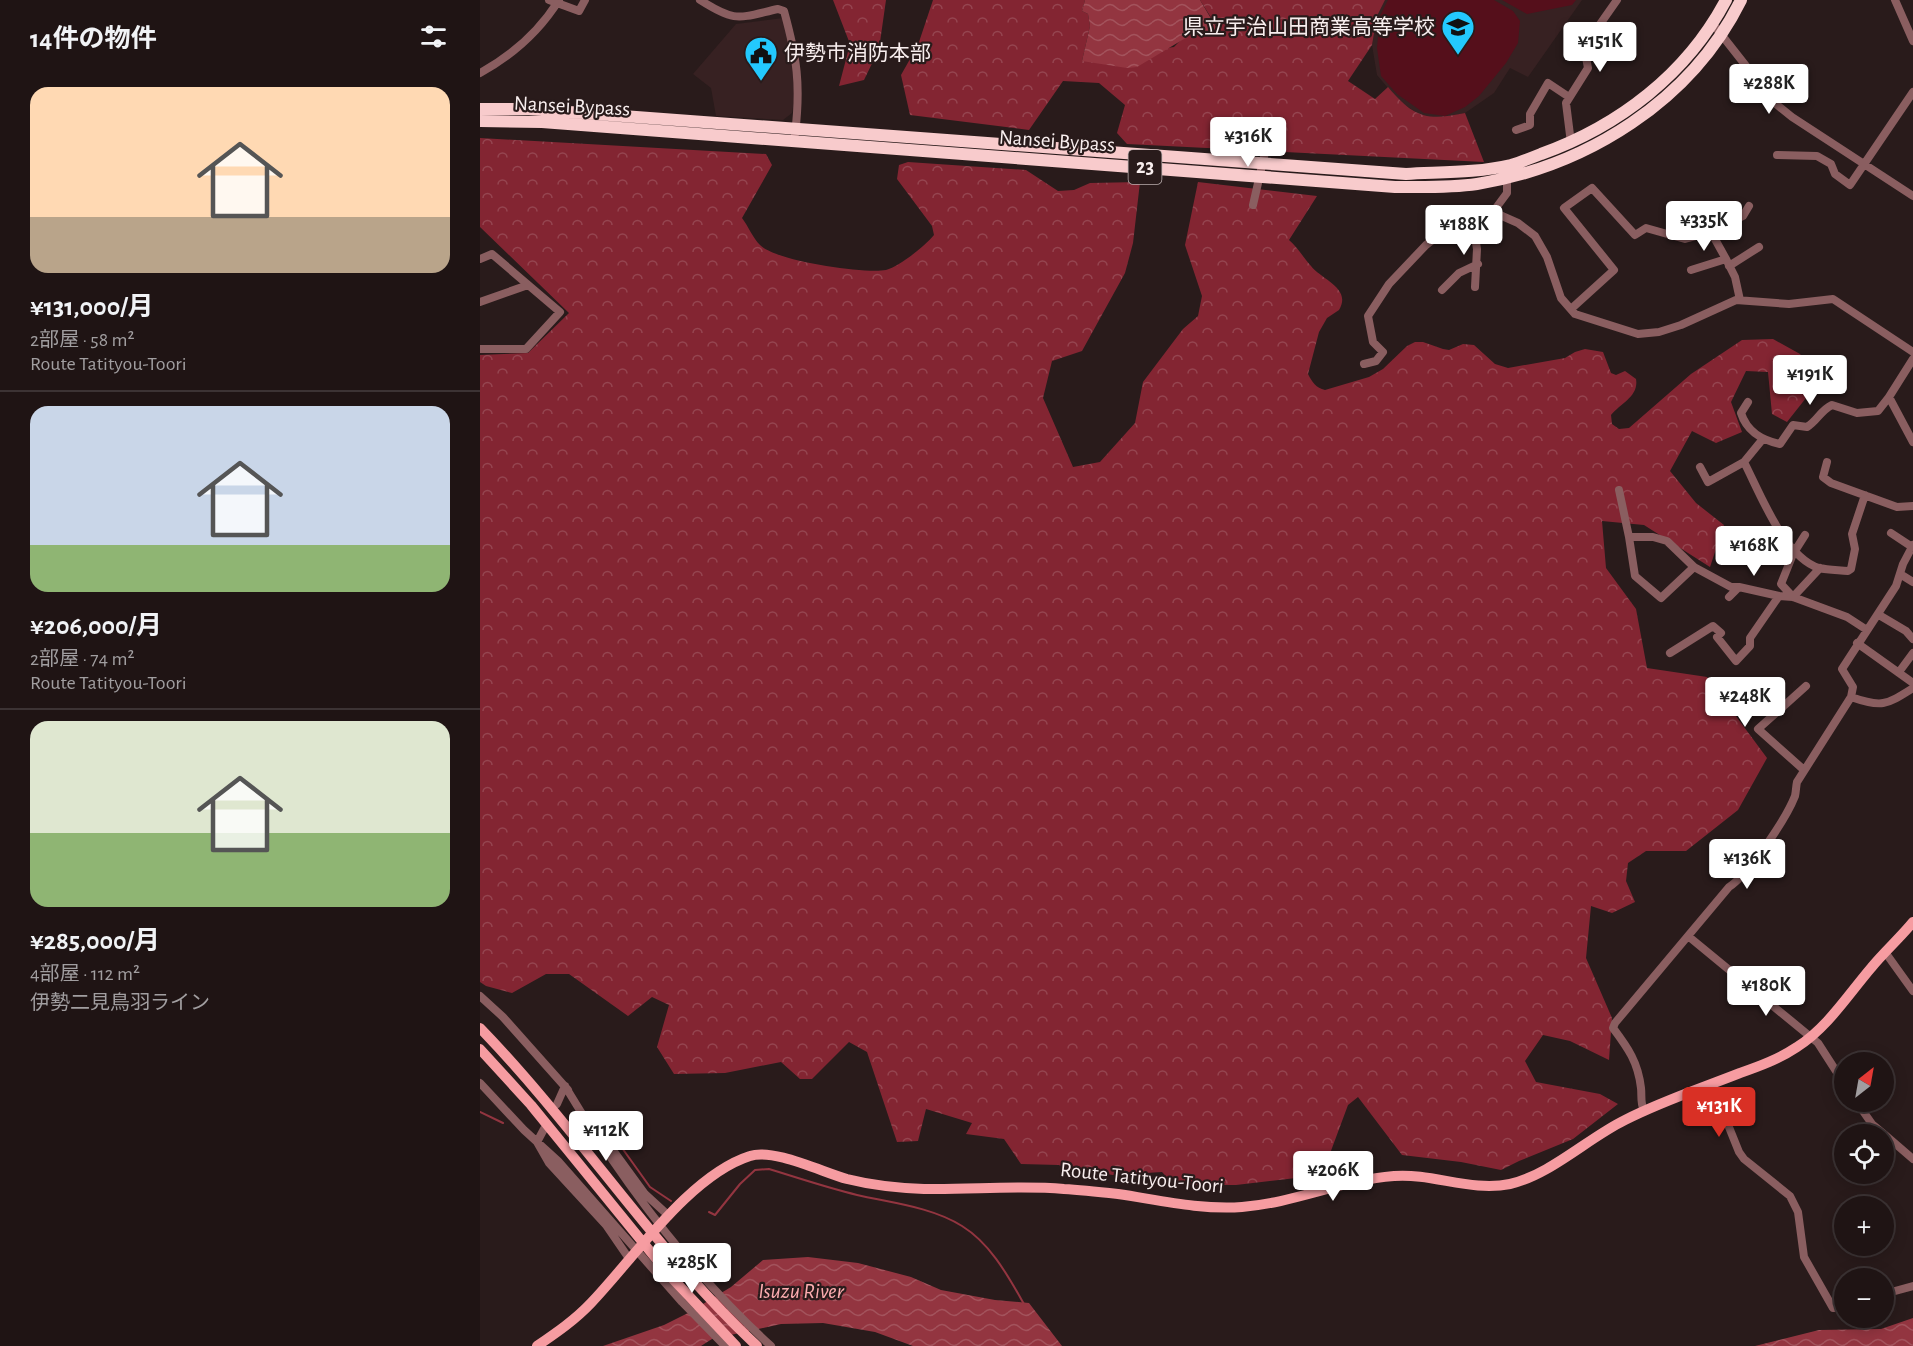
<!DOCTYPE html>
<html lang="ja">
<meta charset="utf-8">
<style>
:root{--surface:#1f1414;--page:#2c2122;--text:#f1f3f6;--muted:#a19ea0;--line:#3c3334;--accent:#d93025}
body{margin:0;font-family:"Alegreya Sans","Noto Sans JP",sans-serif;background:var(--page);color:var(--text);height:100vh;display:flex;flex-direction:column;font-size:22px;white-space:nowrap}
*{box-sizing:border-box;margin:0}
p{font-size:20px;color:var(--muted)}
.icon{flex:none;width:33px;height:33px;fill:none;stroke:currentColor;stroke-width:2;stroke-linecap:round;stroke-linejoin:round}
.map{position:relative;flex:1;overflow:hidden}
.sheet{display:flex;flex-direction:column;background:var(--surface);width:480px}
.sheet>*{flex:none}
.needle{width:39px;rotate:31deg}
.fabs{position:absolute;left:1354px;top:1052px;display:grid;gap:12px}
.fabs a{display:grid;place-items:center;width:60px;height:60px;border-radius:50%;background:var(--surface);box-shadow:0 3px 15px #0003,0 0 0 2px var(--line);font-size:30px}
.price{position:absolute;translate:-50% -51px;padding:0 14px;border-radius:6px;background:#fff;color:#222;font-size:20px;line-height:39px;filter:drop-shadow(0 2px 3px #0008)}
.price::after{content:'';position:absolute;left:50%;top:36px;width:18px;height:14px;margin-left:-9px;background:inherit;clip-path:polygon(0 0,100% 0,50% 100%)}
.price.on{background:var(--accent);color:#fff}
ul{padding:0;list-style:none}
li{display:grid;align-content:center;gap:12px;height:318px;padding:0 30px}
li+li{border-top:2px solid var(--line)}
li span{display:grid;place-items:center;height:186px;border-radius:18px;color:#555}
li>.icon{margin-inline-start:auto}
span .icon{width:108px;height:108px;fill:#fffc;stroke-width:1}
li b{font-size:26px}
h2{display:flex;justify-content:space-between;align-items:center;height:72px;padding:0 30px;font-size:26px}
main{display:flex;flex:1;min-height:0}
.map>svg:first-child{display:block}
</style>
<main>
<section class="sheet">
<h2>14件の物件<svg class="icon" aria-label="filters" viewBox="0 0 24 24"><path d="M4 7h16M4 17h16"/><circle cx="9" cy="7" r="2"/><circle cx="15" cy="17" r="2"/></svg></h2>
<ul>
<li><span style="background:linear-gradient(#ffd9b3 70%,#b9a48a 0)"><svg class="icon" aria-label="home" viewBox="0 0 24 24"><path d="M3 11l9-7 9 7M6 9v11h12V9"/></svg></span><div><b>¥131,000/月</b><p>2部屋 · 58 m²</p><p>Route Tatityou-Toori</p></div></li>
<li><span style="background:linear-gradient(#c9d6e8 75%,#8fb573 0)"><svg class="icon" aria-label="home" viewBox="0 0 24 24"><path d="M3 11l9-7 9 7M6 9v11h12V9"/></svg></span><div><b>¥206,000/月</b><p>2部屋 · 74 m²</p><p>Route Tatityou-Toori</p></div></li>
<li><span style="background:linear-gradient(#dfe7d0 60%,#8fb573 0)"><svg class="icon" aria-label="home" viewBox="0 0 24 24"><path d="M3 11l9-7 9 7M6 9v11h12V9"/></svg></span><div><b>¥285,000/月</b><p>4部屋 · 112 m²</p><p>伊勢二見鳥羽ライン</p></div></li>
</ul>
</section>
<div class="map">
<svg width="1433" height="1346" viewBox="0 0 1433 1346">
<defs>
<pattern id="forest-crowns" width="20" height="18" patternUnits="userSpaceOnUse" patternTransform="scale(1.5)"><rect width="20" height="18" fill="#832532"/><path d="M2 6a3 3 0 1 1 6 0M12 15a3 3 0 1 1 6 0" fill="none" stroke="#954550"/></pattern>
<pattern id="water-waves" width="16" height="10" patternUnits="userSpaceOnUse" patternTransform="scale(1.5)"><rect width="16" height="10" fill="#933540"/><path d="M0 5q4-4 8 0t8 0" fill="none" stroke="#a3535c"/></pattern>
</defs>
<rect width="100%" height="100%" fill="#291b1b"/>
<path fill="#372122" d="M905,0H1102L1048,77L1030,68L1014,93L985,113L962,118L943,117L919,101L897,75L892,45L897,16Z
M303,18L315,66V95L312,113L303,120L236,116L231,88L213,74L256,24Z"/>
<path fill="#550f1b" d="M908,0H1014L1033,11L1040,21L1038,43L1026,63L999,96L985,107L965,116L944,113L917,94L901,76L897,48L900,16Z
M1022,0H1096L1092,5L1047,14Z"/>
<path fill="url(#forest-crowns)" d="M353,0H406L399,49L384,80L359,86L370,44Z
M453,0H605L602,11L608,14L610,26L602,61L694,47C704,36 712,32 726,36L737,27L720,0H905L897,16L892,45L868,81L895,99L908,87C934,118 947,121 985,113L1004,162L647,144L637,133L645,105L619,83L583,81L549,130L430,115L421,75L438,45Z
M0,138L286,154L292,165L262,218C268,226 273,238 280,245C295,261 384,274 406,270C420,266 445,246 454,235L452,226L417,179L419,165L428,162L546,170L578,191L594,190L610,183L660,182L653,243L645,273L602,351L572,361L563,398L593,467L620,462L655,423L663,382L703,329L718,316L722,296L705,245L718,182L837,196L809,240C818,248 823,257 831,266C842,280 872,288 859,310L847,318L839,332L828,374C832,382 836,388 845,390L889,377L903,369L927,346L935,342H943L963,349L969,350L983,344L994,345L1015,364L1028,368L1085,358L1095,352L1105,349L1123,352L1131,373L1136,375L1145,371L1156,379C1159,396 1141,403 1131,415L1132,424L1139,429L1149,428L1211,374L1262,340L1293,339L1320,354L1341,379L1307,422L1292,414L1288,372L1266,371L1251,402L1262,432L1236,443L1212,431L1190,471L1216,503L1244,525L1230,567L1164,525L1122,521L1126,568L1156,609L1167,668L1227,677L1287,758L1258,810L1206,851H1166L1148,863L1146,881L1155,902L1132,913L1111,906L1106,958L1132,1018L1129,1060L1090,1041L1063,1035L1045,1061L1056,1082L1120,1094L1138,1104L1093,1139L1039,1161L1021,1170L981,1162L922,1155L878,1097L868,1105L842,1175L756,1185H694L682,1172L633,1175L585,1168L579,1165L541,1164L524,1139L486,1134L492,1123L446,1109L438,1141L417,1142L387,1052L369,1042L332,1079H320L301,1062L245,1073L194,1074L177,1047L189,1005L172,997L148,1016L89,974H66L32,993L6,986L0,982V355L48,353L89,313L0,227Z"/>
<path fill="url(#water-waves)" d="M605,0H720L739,32L726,36L714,33L657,67L647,68L602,61L610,26L608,14L602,11Z
M328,1257L378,1263L431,1277L461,1290L515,1300L549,1303L582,1346H433L395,1332L343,1323L301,1324L232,1339L221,1346H123L184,1325L208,1313L251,1287L283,1260Z
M1433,1318V1346H1275L1339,1330L1401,1329Z"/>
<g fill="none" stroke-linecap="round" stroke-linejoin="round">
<path stroke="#933540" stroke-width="2" d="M0,1112L23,1123
M122,1120L170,1187L191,1201
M229,1212L235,1215L260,1184L275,1170L289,1169C318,1178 348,1188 377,1195C412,1203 452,1207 482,1226C511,1244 528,1276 544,1304"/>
<path stroke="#8a5e60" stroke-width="8" d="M69,0L99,11L105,0
M220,0C256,23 258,18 298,9L304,11C317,58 321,85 315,134
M1415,0L1433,41
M1233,24L1296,104L1312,117L1433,196
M0,73C33,55 59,32 79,0
M1036,130L1050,125V114L1068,83L1089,97
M1091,143L1086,103L1108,68L1104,47L1137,0
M1297,155L1337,156L1351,164L1355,174L1370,185L1433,92
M773,205L789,135
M1013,212L1038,223L1055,236L1067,257L1081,298L1095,314L1158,334L1179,332L1201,325L1256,300L1309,304L1353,299L1433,352
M993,224L997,249L995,287
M0,259L12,254L80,312L46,349H0
M1246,259L1255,277L1260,300
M1249,266L1279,247
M1211,270L1246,259L1231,232
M962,290L979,273L998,264
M0,302L48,285
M1091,309L1134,270L1084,208L1112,188L1155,235L1166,228L1205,239L1231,232L1263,216L1269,206
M1433,359L1409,397L1433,442
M884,364L896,361L903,352L893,342L888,316L909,284L946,245L960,234L1004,219L1013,212L1027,193V178
M1268,402L1261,413C1267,432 1282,440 1300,444L1313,425L1327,427C1337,421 1341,410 1352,405L1377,413L1398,411L1409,397
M1264,462C1280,493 1304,557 1339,568C1348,570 1359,570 1368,571L1371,569L1375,549L1372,534L1385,495
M1347,462L1343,477L1351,483L1417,507L1433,506
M1220,467L1228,482L1264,462L1282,440
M1139,490L1149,537H1173L1187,541L1214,567L1251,587H1259
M1411,533L1432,547
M1149,537L1155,576L1181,598L1214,567
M1420,574L1433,582
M1249,597L1259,587L1299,596L1313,597L1367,617L1387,630
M1313,597L1301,584L1313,554L1325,535
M1313,597L1340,568
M1399,615L1426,631L1433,639
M1377,643L1433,683
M1190,653L1233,626L1241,633L1237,637L1256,661L1270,646V638L1299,596
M1419,672L1433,653
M1371,697C1402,708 1406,705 1433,688
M1324,770L1278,729L1326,686
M1208,936L1338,1043L1365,1085
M1405,952L1433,991
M0,996L23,1017L88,1090
M0,1083L44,1130L78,1161L202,1302L245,1346
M1232,1085L1259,1152L1264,1159L1310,1196L1318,1212L1324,1257L1353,1308L1365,1305
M85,1086C142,1181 209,1271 291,1346
M1376,1101L1392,1124L1404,1134
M77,1104L85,1086
M1164,1111C1160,1102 1162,1096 1161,1088C1158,1062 1148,1048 1133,1028L1135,1023L1249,887C1269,874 1306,819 1315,796C1316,792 1316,786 1317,782L1371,697L1373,687L1362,669L1416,586L1423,564L1433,545
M64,1129L57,1142L69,1163L126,1225L150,1260
M119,1131L165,1194L189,1216
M1404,1134L1433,1159
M1404,1294L1433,1286"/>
<path stroke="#f69ca1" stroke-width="10" d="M0,1028C98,1129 174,1250 277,1346
M0,1049L51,1105L191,1277L256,1346
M57,1346C76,1333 95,1320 111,1303C154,1258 210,1175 270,1156C293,1148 342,1172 367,1179C391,1185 418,1188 444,1189C490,1190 537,1185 584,1189C602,1190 620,1192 638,1194C679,1200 720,1210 762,1207C814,1203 862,1180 914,1176C953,1173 991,1192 1030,1184C1070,1175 1108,1138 1145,1120C1182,1101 1222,1088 1260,1073C1280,1066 1299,1059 1317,1047C1347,1028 1368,995 1391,968C1404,952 1420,938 1433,922"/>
<path stroke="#f8cbcc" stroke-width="12" d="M0,109H49L926,174C960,172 997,173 1031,165C1041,162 1051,158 1061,154C1139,126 1207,74 1246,0
M0,121L62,122L915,187C943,187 970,188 997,184C1107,166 1211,101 1261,0"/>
</g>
<defs>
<g id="school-pin" transform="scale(1.725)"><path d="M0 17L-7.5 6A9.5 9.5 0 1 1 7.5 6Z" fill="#23c9fe" stroke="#291b1b"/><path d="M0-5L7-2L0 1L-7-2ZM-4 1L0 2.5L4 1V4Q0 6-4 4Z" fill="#111"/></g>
<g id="civic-pin" transform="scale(1.725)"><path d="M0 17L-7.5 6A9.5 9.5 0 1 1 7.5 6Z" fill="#23c9fe" stroke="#291b1b"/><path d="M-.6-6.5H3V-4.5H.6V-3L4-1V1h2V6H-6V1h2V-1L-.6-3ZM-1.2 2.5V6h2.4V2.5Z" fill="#111"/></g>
</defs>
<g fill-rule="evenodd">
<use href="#school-pin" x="978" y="27"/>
<use href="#civic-pin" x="281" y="53"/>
</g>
<g text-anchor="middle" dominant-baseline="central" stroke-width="4.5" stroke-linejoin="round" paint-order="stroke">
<rect fill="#291b1b" stroke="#baafaf" stroke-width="1.5" x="648.5" y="150" width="33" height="34" rx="4.5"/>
<g font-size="20" font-weight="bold" fill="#f8eeee">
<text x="665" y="167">23</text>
</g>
<g font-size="21" fill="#f8eeee" stroke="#291b1b" text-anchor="end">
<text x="955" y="27">県立宇治山田商業高等学校</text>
<text x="304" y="53" text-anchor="start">伊勢市消防本部</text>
</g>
<g font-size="21" fill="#f8eeee" stroke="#291b1b">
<text transform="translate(92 106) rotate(3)">Nansei Bypass</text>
<text transform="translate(577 141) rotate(4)">Nansei Bypass</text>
<text transform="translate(662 1178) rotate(6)">Route Tatityou-Toori</text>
</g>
<g font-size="22" font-style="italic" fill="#fdadb0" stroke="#291b1b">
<text x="321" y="1291">Isuzu River</text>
</g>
</g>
</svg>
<div class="fabs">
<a><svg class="needle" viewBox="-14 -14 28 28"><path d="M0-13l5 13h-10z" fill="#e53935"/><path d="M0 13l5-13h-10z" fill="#a19ea0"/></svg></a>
<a><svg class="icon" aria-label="locate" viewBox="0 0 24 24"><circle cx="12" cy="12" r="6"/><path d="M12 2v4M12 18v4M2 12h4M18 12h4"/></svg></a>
<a>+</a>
<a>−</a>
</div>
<b class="price" style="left:1120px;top:73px">¥151K</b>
<b class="price" style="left:1289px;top:115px">¥288K</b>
<b class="price" style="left:768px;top:168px">¥316K</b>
<b class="price" style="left:1224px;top:252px">¥335K</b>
<b class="price" style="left:984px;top:256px">¥188K</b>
<b class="price" style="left:1330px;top:406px">¥191K</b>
<b class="price" style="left:1274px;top:577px">¥168K</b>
<b class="price" style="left:1265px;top:728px">¥248K</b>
<b class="price" style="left:1267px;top:890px">¥136K</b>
<b class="price" style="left:1286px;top:1017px">¥180K</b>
<b class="price on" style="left:1239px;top:1138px">¥131K</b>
<b class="price" style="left:126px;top:1162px">¥112K</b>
<b class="price" style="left:853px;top:1202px">¥206K</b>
<b class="price" style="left:212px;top:1294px">¥285K</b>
</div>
</main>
